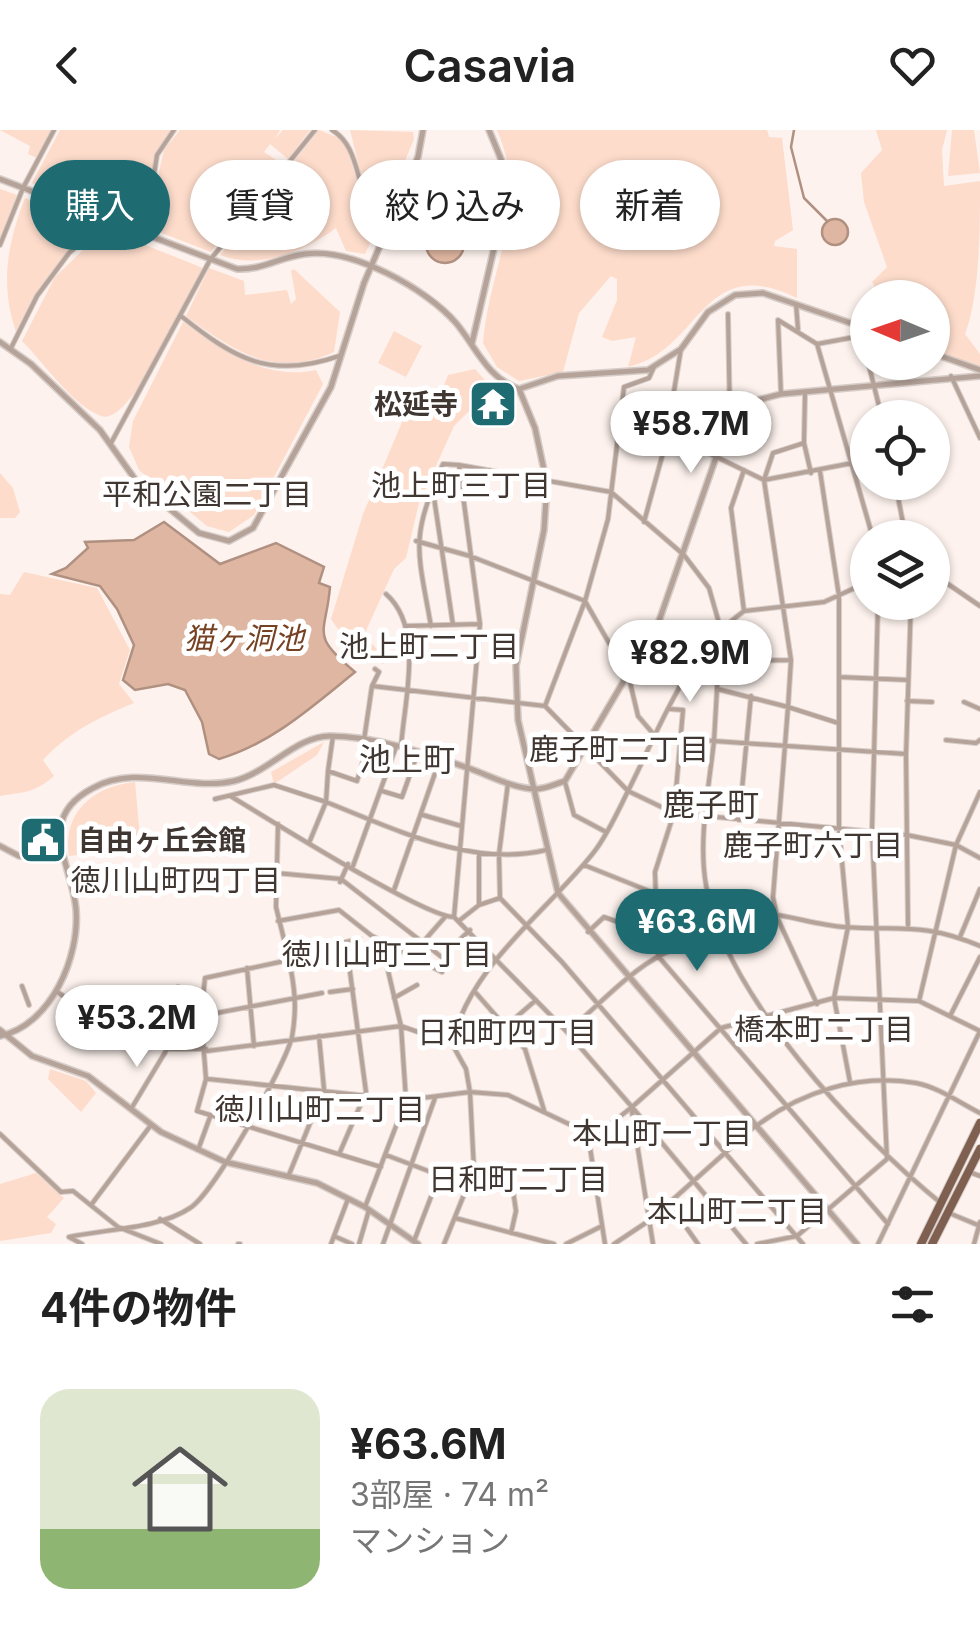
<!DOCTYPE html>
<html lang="ja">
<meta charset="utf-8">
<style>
:root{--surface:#fff;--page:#f6f6f6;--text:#222;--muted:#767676;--accent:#1f6b72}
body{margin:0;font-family:Inter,"Noto Sans JP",sans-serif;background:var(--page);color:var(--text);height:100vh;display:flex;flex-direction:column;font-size:38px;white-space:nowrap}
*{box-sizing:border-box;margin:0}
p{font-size:32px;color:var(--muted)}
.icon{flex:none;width:55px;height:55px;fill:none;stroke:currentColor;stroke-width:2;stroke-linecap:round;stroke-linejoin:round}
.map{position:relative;height:1114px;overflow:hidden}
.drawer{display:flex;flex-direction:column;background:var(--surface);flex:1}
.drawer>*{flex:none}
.top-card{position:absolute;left:30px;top:30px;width:920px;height:90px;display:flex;gap:20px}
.needle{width:65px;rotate:272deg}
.tools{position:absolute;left:850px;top:150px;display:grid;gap:20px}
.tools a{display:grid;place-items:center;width:100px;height:100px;border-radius:50%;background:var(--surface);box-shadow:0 2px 8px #0004;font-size:50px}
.price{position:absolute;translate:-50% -85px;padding:0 22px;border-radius:35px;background:#fff;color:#222;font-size:32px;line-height:65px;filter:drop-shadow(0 2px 5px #0008)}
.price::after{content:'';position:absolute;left:50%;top:60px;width:30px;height:22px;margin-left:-15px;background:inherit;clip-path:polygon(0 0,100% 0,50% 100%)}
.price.current{background:var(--accent);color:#fff}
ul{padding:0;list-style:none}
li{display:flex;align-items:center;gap:30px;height:250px;padding:0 40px}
li span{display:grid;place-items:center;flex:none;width:280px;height:200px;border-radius:30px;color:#555}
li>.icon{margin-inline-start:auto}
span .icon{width:120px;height:120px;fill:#fffc;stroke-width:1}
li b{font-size:42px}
h2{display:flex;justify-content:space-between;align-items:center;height:120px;padding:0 40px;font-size:42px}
.tag{padding:0 35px;border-radius:45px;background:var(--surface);box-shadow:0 2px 8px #0004;font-size:35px;line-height:90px}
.tag.current{background:var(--accent);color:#fff}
header{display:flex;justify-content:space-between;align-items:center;height:130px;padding:0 40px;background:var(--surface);font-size:45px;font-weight:600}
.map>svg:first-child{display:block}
</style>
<header><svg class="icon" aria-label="back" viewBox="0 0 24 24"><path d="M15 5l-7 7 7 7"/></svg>Casavia<svg class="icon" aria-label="heart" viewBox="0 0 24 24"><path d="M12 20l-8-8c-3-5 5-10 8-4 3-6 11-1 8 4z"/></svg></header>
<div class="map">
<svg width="980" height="1114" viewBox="0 0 980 1114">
<rect width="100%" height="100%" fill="#fdf2ed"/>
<path fill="#fddccb" d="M0,0H52L37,28L28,24L30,16Z
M60,0H172L155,24L149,54L111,83L32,53Z
M180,0H280L275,9L283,0H310L288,29L270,14L264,22L284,35L256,69L230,59L225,66L243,82L211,122L118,86L156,55L164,20Z
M319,0L344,10L362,66L381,90L365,124L346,121L336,98C303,122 260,140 220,125Z
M350,0L413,2L414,9L383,84L365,61Z
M497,0H767L769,7L782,8L793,100L775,111L774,116L797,119V168C701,121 702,220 628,237L636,207L612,211L602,207L617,170V149L611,146L579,183L563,242L519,251L497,237L483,213C489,136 531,78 497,0Z
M876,0H947L942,20L944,56L980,51C980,98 980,165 965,204L980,224V240L933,223L932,168L880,167L872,152L887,137L864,72L861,43L882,20Z
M952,0H974L980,43L948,46Z
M0,59L17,65L0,108Z
M25,68L97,95L50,143L16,202C0,154 7,115 25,68Z
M105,99L203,138C189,164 131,298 101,286C72,275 44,233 22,211L55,147Z
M209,138L244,151L245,165L287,160L291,174L296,169L291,141L294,139L340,182L334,222C275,250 234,221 186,186Z
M183,192C222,220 266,251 316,240L323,254L254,385L229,402L207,396L139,340L129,317L133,291Z
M394,201L422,216L406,247L378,233Z
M475,239L492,258L454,296L419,373L406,428L394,439L364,505L387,530L383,534L349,515L331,489L363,384L403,290H409L408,279L416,278L417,288L438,271L448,245Z
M0,343L13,358L20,382L15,388H0Z
M24,442L97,458L130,520L119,554L134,573C98,588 70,601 43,630L54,646C35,663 23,662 0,666V464L10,465Z
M324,612L317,625L274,654L271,642Z
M135,652L140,707L77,708V725L69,726C62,682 94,656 135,652Z
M50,939L86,951L96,963L81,982L48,949Z
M36,1043L64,1068L47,1087L56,1094L51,1103L0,1111V1054Z"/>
<path fill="#dfb6a1" stroke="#b09080" stroke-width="2.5" d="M822 102a13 13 0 1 1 26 0a13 13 0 1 1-26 0Z
M426 114a19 19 0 1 1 38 0a19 19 0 1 1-38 0Z
M164,392L220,434L276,413L324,437L319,453L330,457C326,505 309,504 355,542C313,576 271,614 219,629L209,624L202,592L185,560L168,554L135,560L123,550L134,515L117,479L100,456L52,444L66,438L88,418L85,412L134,410Z"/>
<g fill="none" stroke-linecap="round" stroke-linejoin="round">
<path stroke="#b09080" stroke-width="2.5" d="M794,0L791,17L804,68L827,91"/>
<g stroke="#d7cdc8" stroke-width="6">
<path id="pedestrian" d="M22,856L29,875"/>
</g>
<g stroke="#d7cdc8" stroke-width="6">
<path id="minor" d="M332,0C367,21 350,75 390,91
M0,115L23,58L54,0
M796,174L798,199
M728,184L730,290
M181,186C235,229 270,250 339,226
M863,210L868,230
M817,214L855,207
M11,218L37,166L69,123L153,51L157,25L174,0
M681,219L667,303L764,350L868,330
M868,232L882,288
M654,237L649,248L624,257L608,389L585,471L545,576L628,661C660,598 685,524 744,481
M951,246L980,308
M781,264L778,190L817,214L873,408
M805,264L804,313L811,343
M111,313L210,130L315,0
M804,313L773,323L764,350L791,530L788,577L838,593
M744,340L731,378L744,481L824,472L868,452
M820,341L839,466V699L848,797L834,868L850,952
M895,352L906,408
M433,361L453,495
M644,392L663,323
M416,411L470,426L585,471L629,548L638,586L656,607L714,611L717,559
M932,443L980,476
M386,464C425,498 404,571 401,617
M878,472L872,701L887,1029
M405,496L480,494
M431,496C417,417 410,409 443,334L459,335
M721,531L791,530
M839,547L908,550
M372,556L545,576
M907,571L932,572
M964,572L980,579
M670,579L683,580L674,683L655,742L658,826L888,1094
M364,610L372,556L379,542L375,539
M946,610L976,613L980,610
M369,612L357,651L328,641L326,672C395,699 471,738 546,720
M906,624L714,611C709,657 698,710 706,755C723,863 858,1006 942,1074
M328,641L333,606
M565,652L574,685L606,702
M508,653L499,724L500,768L562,832L803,1114
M382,661L402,667L418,622
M232,667C267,688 426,788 454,787
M215,669L274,655L326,672L309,713
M423,685L461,696
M739,690L751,566
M278,694L276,777L289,830L205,848L201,886L206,949L197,981L381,1037
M980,728L956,715L919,871L834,868L721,898L632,977L567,902C597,877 628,842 663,824C676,817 692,815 706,808C725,799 737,782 761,783C789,785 816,795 844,797C900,801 923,792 980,816
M584,735L654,763
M353,736L396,617
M276,743L341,749L448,832
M340,752L348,734
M394,760L440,629
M479,775V723
M460,790L479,775L500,768
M278,791L339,780L372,806L442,842
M908,795L906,625L911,472
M588,802L604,787L654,805
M960,807L980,759
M346,812L360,809
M423,812L445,787
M443,826L470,800
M247,838L254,916
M56,861L72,872L77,912L96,916L112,891L163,886L178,857L184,891L131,979
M330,862L353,859
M476,863L525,919L544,980
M394,868L417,855
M201,886L322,863
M950,886L980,827
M506,896L536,870
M567,902L454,787L480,494L459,335L611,362L684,425L709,458L721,500L717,559L788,577L773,767L777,787L817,874
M170,919H206
M207,921L401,896L382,815
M208,949L406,970L470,962L508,965L573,996L589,1011L605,1114
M632,977L746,1114
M632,982L653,1114
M755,997C800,962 859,943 916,953C938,957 960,973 980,983
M0,1004L61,1062L73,1061L118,1097L161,1114
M589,1011L632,977
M198,1020L210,987
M386,1025L468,1056
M474,1040L511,1047L516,1081L511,1103
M969,1042L980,1046
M288,1047L324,959L319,906
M669,1073L698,1114
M91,1075L151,995
M365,1077L406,970L401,896L452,914
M949,1083L980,1096
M455,1088L554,1114
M160,1089L200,1114
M334,1106L352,1114
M414,1111L439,1046
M82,1114L69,1107C105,1099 159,1099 190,1078C214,1063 285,936 292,907C297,879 295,858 289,830L346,812L366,962L340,1022
M238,1114H240
M331,1114L348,1069
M359,1114L369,1080
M383,1114L435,968
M444,1114L474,1040L470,962L466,939L452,914C469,836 547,782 594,722C608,704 618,681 628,661L674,683L907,705L956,715L980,662
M566,1114L602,1096
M614,1114L650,1090L755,996
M757,1114L797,1106L887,1029
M878,1114L980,901L919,871
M974,1114L980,1092"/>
</g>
<g stroke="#d7cdc8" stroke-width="8">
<path id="tertiary" d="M0,49L237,139C263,140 280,127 305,124C351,117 427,159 456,193C476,217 487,248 519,259L558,246L648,240L681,219L708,182L735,165L763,163L868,199
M0,212L31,234L100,300L137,352L199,403L229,411L253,398L331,257L364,153L418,27L423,0
M472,213L505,71L503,34L489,0
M932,223L980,240
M519,259L535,298L547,354L544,400L516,536L518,590L558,763L857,1114
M0,716L19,726H61
M0,900L32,926L88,946L161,1002L225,1032L317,1053L365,1077L418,1114
M0,906C51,895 80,827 76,779C72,733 34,689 93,658C138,633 187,662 234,651C268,643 296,606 330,606C376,606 427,624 471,639C490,646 515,659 536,659C546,659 555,654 565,651L659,491L728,293L746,273L781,264L980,246"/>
</g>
<g stroke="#d7cdc8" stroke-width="10">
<path id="primary" d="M921,1114L980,993
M932,1114L980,1019"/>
</g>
<use href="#pedestrian" stroke="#b5a39a" stroke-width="4"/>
<use href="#minor" stroke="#b5a39a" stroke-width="4"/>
<use href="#tertiary" stroke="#b5a39a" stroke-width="5"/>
<use href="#primary" stroke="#7f6050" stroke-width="8"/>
</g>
<defs>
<g id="temple-square" transform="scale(2.5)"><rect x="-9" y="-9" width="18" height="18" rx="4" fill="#1f6b72" stroke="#fff"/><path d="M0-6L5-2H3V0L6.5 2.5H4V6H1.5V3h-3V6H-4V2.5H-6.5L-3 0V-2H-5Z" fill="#fff"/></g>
<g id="civic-square" transform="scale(2.5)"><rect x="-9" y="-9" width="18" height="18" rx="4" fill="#1f6b72" stroke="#fff"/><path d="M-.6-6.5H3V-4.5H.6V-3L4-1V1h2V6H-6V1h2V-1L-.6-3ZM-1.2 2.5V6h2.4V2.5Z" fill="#fff"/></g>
</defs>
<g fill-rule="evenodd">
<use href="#temple-square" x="493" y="274"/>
<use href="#civic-square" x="43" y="710"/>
</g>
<g text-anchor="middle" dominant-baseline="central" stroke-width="10" stroke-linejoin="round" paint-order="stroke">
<g font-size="28" font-weight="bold" fill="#413732" stroke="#fff" text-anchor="end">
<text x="458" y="274">松延寺</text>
<text x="78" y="710" text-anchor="start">自由ヶ丘会館</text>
</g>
<g font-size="30" fill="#413732" stroke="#fff">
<text x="461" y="355">池上町三丁目</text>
<text x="207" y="364">平和公園二丁目</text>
<text x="429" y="516">池上町二丁目</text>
<text x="619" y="619">鹿子町二丁目</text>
<text x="813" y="715">鹿子町六丁目</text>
<text x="176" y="750">徳川山町四丁目</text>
<text x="387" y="824">徳川山町三丁目</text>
<text x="824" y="899">橋本町二丁目</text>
<text x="507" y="902">日和町四丁目</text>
<text x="320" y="979">徳川山町二丁目</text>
<text x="662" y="1003">本山町一丁目</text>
<text x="518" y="1049">日和町二丁目</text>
<text x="737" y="1081">本山町二丁目</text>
</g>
<g font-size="30" font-style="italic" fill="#774223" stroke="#fff">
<text x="244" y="508">猫ヶ洞池</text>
</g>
<g font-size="32" fill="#413732" stroke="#fff">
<text x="407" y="629">池上町</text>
<text x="711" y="674">鹿子町</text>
</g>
</g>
</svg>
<div class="tools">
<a><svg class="needle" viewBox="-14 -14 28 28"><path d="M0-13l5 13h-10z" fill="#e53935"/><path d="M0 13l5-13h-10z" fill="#767676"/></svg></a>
<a><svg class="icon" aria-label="locate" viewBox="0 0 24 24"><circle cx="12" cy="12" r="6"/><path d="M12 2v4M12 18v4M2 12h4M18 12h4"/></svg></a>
<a><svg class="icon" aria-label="layers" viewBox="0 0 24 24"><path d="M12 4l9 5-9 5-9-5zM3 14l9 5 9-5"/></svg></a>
</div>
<b class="price" style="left:691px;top:346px">¥58.7M</b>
<b class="price" style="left:690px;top:575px">¥82.9M</b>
<b class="price current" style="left:697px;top:844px">¥63.6M</b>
<b class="price" style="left:137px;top:940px">¥53.2M</b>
<div class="top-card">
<a class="tag current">購入</a>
<a class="tag">賃貸</a>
<a class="tag">絞り込み</a>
<a class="tag">新着</a>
</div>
</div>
<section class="drawer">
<h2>4件の物件<svg class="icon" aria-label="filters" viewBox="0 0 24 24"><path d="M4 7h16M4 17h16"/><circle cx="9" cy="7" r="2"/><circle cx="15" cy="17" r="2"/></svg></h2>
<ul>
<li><span style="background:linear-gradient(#dfe7d0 70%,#8fb573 0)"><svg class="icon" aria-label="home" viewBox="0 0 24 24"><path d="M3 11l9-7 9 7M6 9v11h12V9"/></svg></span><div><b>¥63.6M</b><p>3部屋 · 74 m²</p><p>マンション</p></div></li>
</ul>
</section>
